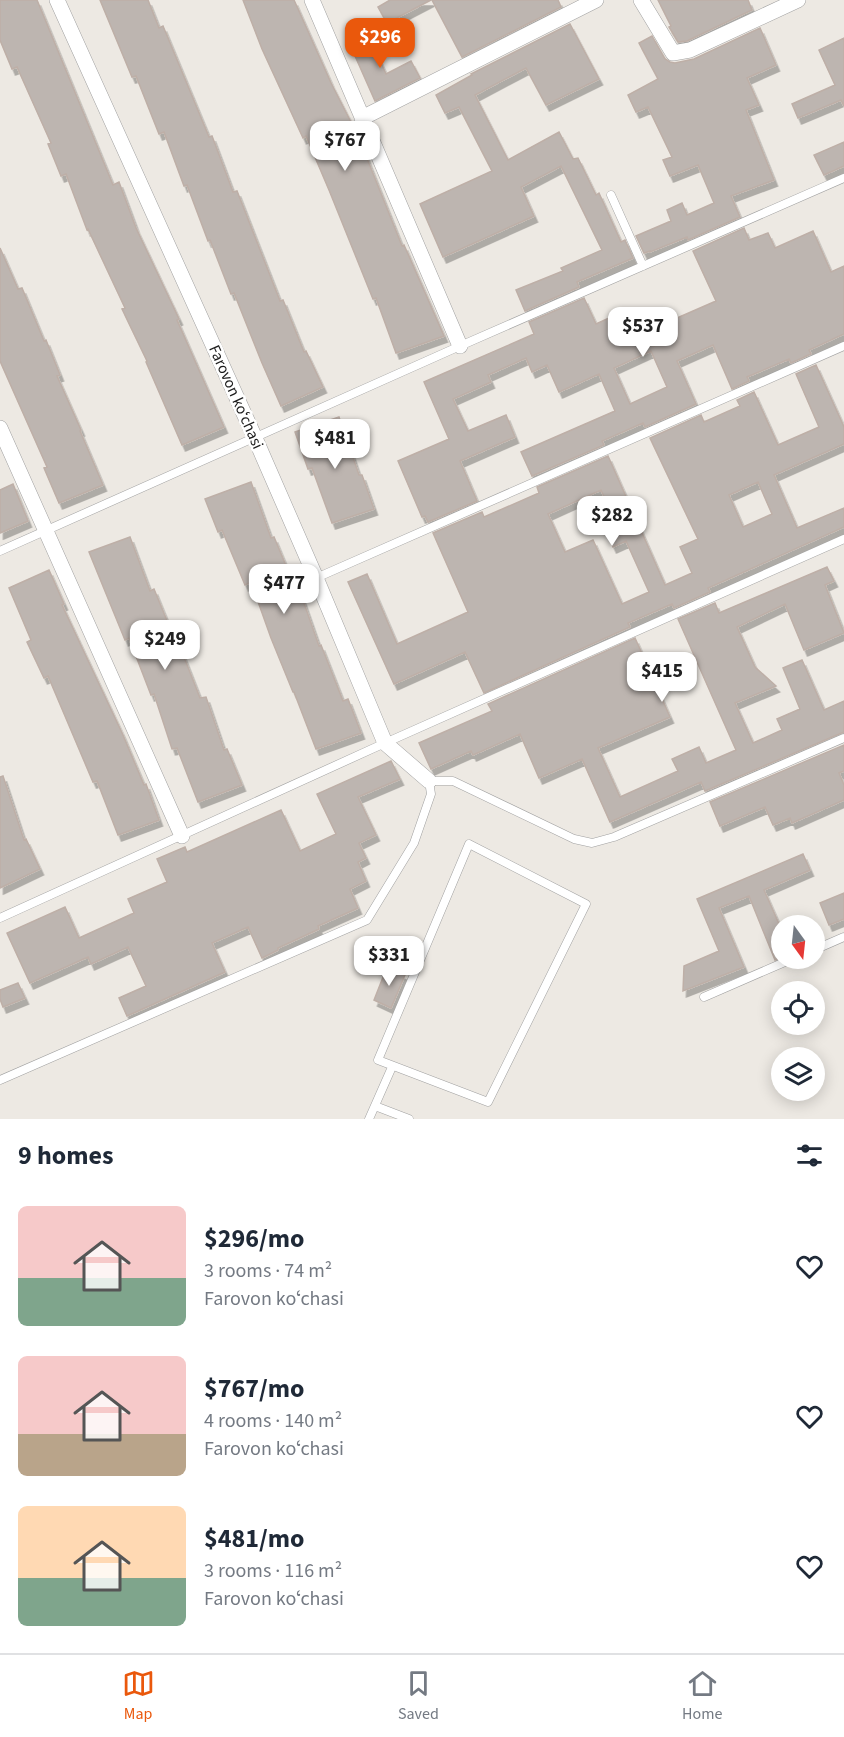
<!DOCTYPE html>
<meta charset="utf-8">
<style>
:root{--surface:#fff;--page:#f6f6f7;--text:#1f2937;--muted:#747a83;--line:#e0e1e3;--accent:#ea580c}
body{margin:0;font-family:"Source Sans 3",sans-serif;background:var(--page);color:var(--text);height:100vh;display:flex;flex-direction:column;font-size:22px;white-space:nowrap}
*{box-sizing:border-box;margin:0}
p{font-size:20px;color:var(--muted)}
.icon{flex:none;width:33px;height:33px;fill:none;stroke:currentColor;stroke-width:2;stroke-linecap:round;stroke-linejoin:round}
.map{position:relative;height:1119px;overflow:hidden}
.panel{display:flex;flex-direction:column;background:var(--surface);flex:1}
.panel>*{flex:none}
.needle{width:39px;rotate:165deg}
.buttons{position:absolute;left:771px;top:915px;display:grid;gap:12px}
.buttons a{display:grid;place-items:center;width:54px;height:54px;border-radius:50%;background:var(--surface);box-shadow:0 3px 15px #0003;font-size:30px}
.price{position:absolute;translate:-50% -51px;padding:0 14px;border-radius:12px;background:#fff;color:#222;font-size:20px;line-height:39px;filter:drop-shadow(0 2px 3px #0008)}
.price::after{content:'';position:absolute;left:50%;top:36px;width:18px;height:14px;margin-left:-9px;background:inherit;clip-path:polygon(0 0,100% 0,50% 100%)}
.price.selected{background:var(--accent);color:#fff}
ul{padding:0;list-style:none}
li{display:flex;align-items:center;gap:18px;height:150px;padding:0 18px}
li span{display:grid;place-items:center;flex:none;width:168px;height:120px;border-radius:9px;color:#555}
li>.icon{margin-inline-start:auto}
span .icon{width:72px;height:72px;fill:#fffc;stroke-width:1}
li b{font-size:26px}
h2{display:flex;justify-content:space-between;align-items:center;height:72px;padding:0 18px;font-size:26px}
.tab-bar{display:flex;justify-content:space-around;align-items:center;height:84px;border-top:2px solid var(--line);background:var(--surface);font-size:16px;color:var(--muted)}
.tab-bar a{display:grid;justify-items:center;gap:3px}
.tab-bar .selected{color:var(--accent)}
.map>svg:first-child{display:block}
</style>
<div class="map">
<svg width="844" height="1119" viewBox="0 0 844 1119">
<defs>
<filter id="shadow"><feDropShadow dx="3.5" dy="6" stdDeviation="0" flood-color="#0004"/></filter>
</defs>
<rect width="100%" height="100%" fill="#ede9e3"/>
<path fill="#bdb5b0" stroke="#beafa7" stroke-width="1.5" fill-rule="evenodd" filter="url(#shadow)" d="M0,0H37L113,185L119,182L136,228L179,319L177,320L224,427L182,445L146,362L147,361L122,309L125,308L88,229L87,230L66,174L61,176L48,144L51,143L17,67L12,69L0,40Z
M100,0H148L159,28L163,26L209,137L212,136L233,192L237,191L280,301L283,300L304,352L306,351L323,387L281,406L262,363L234,293L231,294L210,240L208,241L187,185L184,186L164,132L159,134L136,76L132,77Z
M243,0H294L331,83L358,136L402,246L404,245L444,336L396,353L376,298L373,299L329,190L306,136L303,138L262,49Z
M390,0H431L387,23L378,7Z
M432,0H558L561,7L462,57Z
M658,0H748L752,10L687,41L678,42L669,27L671,26Z
M570,24L599,79L546,105L526,68L475,95L508,160L559,132L573,159L578,158L596,195L599,193L621,242L625,240L633,258L577,282L579,287L525,311L516,290L563,271L561,268L602,250L561,166L521,187L534,216L443,257L420,204L492,171L459,107L445,113L436,95L472,75L471,74Z
M760,28L776,65L747,78L759,105L746,110L774,180L731,196L740,217L688,240L687,237L650,252V251L644,253L636,236L671,221L667,210L682,203L687,215L714,203L698,165L670,176L663,160L672,157L648,107L636,112L628,95L658,79L639,43L652,36L665,59L670,62L675,63L694,59Z
M366,31L386,74L411,61L420,78L375,101L348,40Z
M844,38V106L841,100L798,118L792,104L835,85L819,50Z
M844,142V166L824,175L814,155Z
M744,228L749,240L768,233L775,248L813,231L831,272L844,266V334L809,350L811,354L791,363L789,359L747,377L749,381L732,389L713,345L677,361L696,404L645,427L643,423L602,441L604,445L532,476L521,452L615,411L599,374L559,392L547,365L532,372L526,358L488,375L491,382L453,399L468,431L506,415L515,437L460,461L477,501L428,522L425,516L422,517L398,461L449,439L424,382L534,334L529,322L584,298L596,324L609,318L617,337L654,346L645,326L659,320L661,325L716,301L693,251ZM651,351L667,387L630,404L614,368Z
M0,248L18,289L22,288L44,341L46,340L60,375L57,376L81,430L80,431L103,485L59,503L44,468L47,467L0,361Z
M816,365L844,427V444L774,475L797,528L844,508V527L708,588L710,592L674,608L672,604L628,623L630,627L484,693L465,652L394,684L348,582L367,574L397,644L468,612L433,533L482,512L484,517L539,493L537,487L608,456L665,585L692,573L680,547L698,539L650,438L701,415L704,422L740,406L737,400L754,392L778,445L819,427L796,374ZM758,482L772,514L743,527L729,495ZM601,490L616,523L605,529L613,547L626,541L649,592L622,604L593,540L565,552L548,514Z
M339,417L359,475H362L374,509L332,523L312,468L308,469L295,432Z
M251,482L271,538L274,537L296,590L299,589L319,646L321,645L343,701L348,699L361,733L316,749L294,692H293L271,638L251,582L245,585L222,530L218,532L205,499Z
M13,484L28,521L0,533V490Z
M130,537L150,591L154,589L176,643L178,642L200,698L206,697L224,750L227,749L242,785L198,802L177,748L172,749L154,694L151,695L129,638L125,640L89,552Z
M827,567L834,581L825,585L844,633L804,650L785,604L737,627L755,667L776,686L735,703L753,743L782,730L777,719L800,709L783,668L802,660L824,710L844,701V732L705,791L701,782L610,822L582,759L539,778L520,734L473,755L471,751L431,769L419,743L492,711L488,704L635,638L670,717L598,748L620,797L678,771L672,759L699,747L706,763L736,750L678,619L715,603L719,613Z
M49,570L64,604L62,605L122,733L144,785L146,784L159,820L118,835L97,781L93,782L48,676L44,678L27,642L31,640L9,588Z
M844,745V771L839,773L844,785V800L792,823L790,818L773,825L765,807L720,826L710,802Z
M391,761L400,779L358,797L376,835L359,843L366,858L358,862L366,881L350,889L358,908L318,926L319,929L278,948V950L262,958L248,927L212,943L225,972L127,1016L119,998L146,986L128,947L91,964L88,957L30,983L7,933L65,907L79,938L134,913L128,899L167,882L157,859L185,847L187,852L281,810L300,851L336,834L317,794Z
M3,776L24,840L26,839L40,869L0,888V777Z
M803,854L810,870L764,890L782,931V957L775,960L749,896L719,908L744,967L683,991L684,966L719,951L697,899Z
M844,893V919L829,925L820,903Z
M387,967L405,975L391,1008L374,1000Z
M18,983L25,998L3,1007L0,999V990Z"/>
<g fill="none" stroke-linecap="round" stroke-linejoin="round">
<g stroke="#a1a1a1" stroke-width="9">
<path id="lane" d="M611,195L643,266
M0,551L460,346L844,178
M316,578L844,346
M469,844L586,904L488,1102L378,1060Z
M0,918L385,743L844,539
M814,950L844,937
M704,997L794,958
M0,1080L367,920L414,843L431,794L429,781H453L574,839L592,843L614,837L844,738
M375,1106L409,1119
M369,1119L392,1067"/>
</g>
<g stroke="#a1a1a1" stroke-width="16">
<path id="street" d="M57,0L255,438L316,578L385,743L429,781
M312,0L460,346
M641,0L673,53L690,50L798,0
M362,118L596,0
M0,428L182,836"/>
</g>
<use href="#lane" stroke="#fff" stroke-width="8"/>
<use href="#street" stroke="#fff" stroke-width="15"/>
</g>
<g text-anchor="middle" dominant-baseline="central" stroke-width="5" stroke-linejoin="round" paint-order="stroke">
<g font-size="16" fill="#1d1d1d" stroke="#fff">
<text transform="translate(236 397) rotate(66)">Farovon koʻchasi</text>
</g>
</g>
</svg>
<div class="buttons">
<a><svg class="needle" viewBox="-14 -14 28 28"><path d="M0-13l5 13h-10z" fill="#e53935"/><path d="M0 13l5-13h-10z" fill="#747a83"/></svg></a>
<a><svg class="icon" aria-label="locate" viewBox="0 0 24 24"><circle cx="12" cy="12" r="6"/><path d="M12 2v4M12 18v4M2 12h4M18 12h4"/></svg></a>
<a><svg class="icon" aria-label="layers" viewBox="0 0 24 24"><path d="M12 4l9 5-9 5-9-5zM3 14l9 5 9-5"/></svg></a>
</div>
<b class="price selected" style="left:380px;top:69px">$296</b>
<b class="price" style="left:345px;top:172px">$767</b>
<b class="price" style="left:643px;top:358px">$537</b>
<b class="price" style="left:335px;top:470px">$481</b>
<b class="price" style="left:612px;top:547px">$282</b>
<b class="price" style="left:284px;top:615px">$477</b>
<b class="price" style="left:165px;top:671px">$249</b>
<b class="price" style="left:662px;top:703px">$415</b>
<b class="price" style="left:389px;top:987px">$331</b>
</div>
<section class="panel">
<h2>9 homes<svg class="icon" aria-label="filters" viewBox="0 0 24 24"><path d="M4 7h16M4 17h16"/><circle cx="9" cy="7" r="2"/><circle cx="15" cy="17" r="2"/></svg></h2>
<ul>
<li><span style="background:linear-gradient(#f6c9c9 60%,#7fa58c 0)"><svg class="icon" aria-label="home" viewBox="0 0 24 24"><path d="M3 11l9-7 9 7M6 9v11h12V9"/></svg></span><div><b>$296/mo</b><p>3 rooms · 74 m²</p><p>Farovon koʻchasi</p></div><svg class="icon" aria-label="heart" viewBox="0 0 24 24"><path d="M12 20l-8-8c-3-5 5-10 8-4 3-6 11-1 8 4z"/></svg></li>
<li><span style="background:linear-gradient(#f6c9c9 65%,#b9a48a 0)"><svg class="icon" aria-label="home" viewBox="0 0 24 24"><path d="M3 11l9-7 9 7M6 9v11h12V9"/></svg></span><div><b>$767/mo</b><p>4 rooms · 140 m²</p><p>Farovon koʻchasi</p></div><svg class="icon" aria-label="heart" viewBox="0 0 24 24"><path d="M12 20l-8-8c-3-5 5-10 8-4 3-6 11-1 8 4z"/></svg></li>
<li><span style="background:linear-gradient(#ffd9b3 60%,#7fa58c 0)"><svg class="icon" aria-label="home" viewBox="0 0 24 24"><path d="M3 11l9-7 9 7M6 9v11h12V9"/></svg></span><div><b>$481/mo</b><p>3 rooms · 116 m²</p><p>Farovon koʻchasi</p></div><svg class="icon" aria-label="heart" viewBox="0 0 24 24"><path d="M12 20l-8-8c-3-5 5-10 8-4 3-6 11-1 8 4z"/></svg></li>
</ul>
</section>
<nav class="tab-bar">
<a class="selected"><svg class="icon" aria-label="map" viewBox="0 0 24 24"><path d="M3 6l6-2 6 2 6-2v14l-6 2-6-2-6 2zM9 4v14M15 6v14"/></svg>Map</a>
<a><svg class="icon" aria-label="saved" viewBox="0 0 24 24"><path d="M7 4h10v16l-5-4-5 4z"/></svg>Saved</a>
<a><svg class="icon" aria-label="home" viewBox="0 0 24 24"><path d="M3 11l9-7 9 7M6 9v11h12V9"/></svg>Home</a>
</nav>
